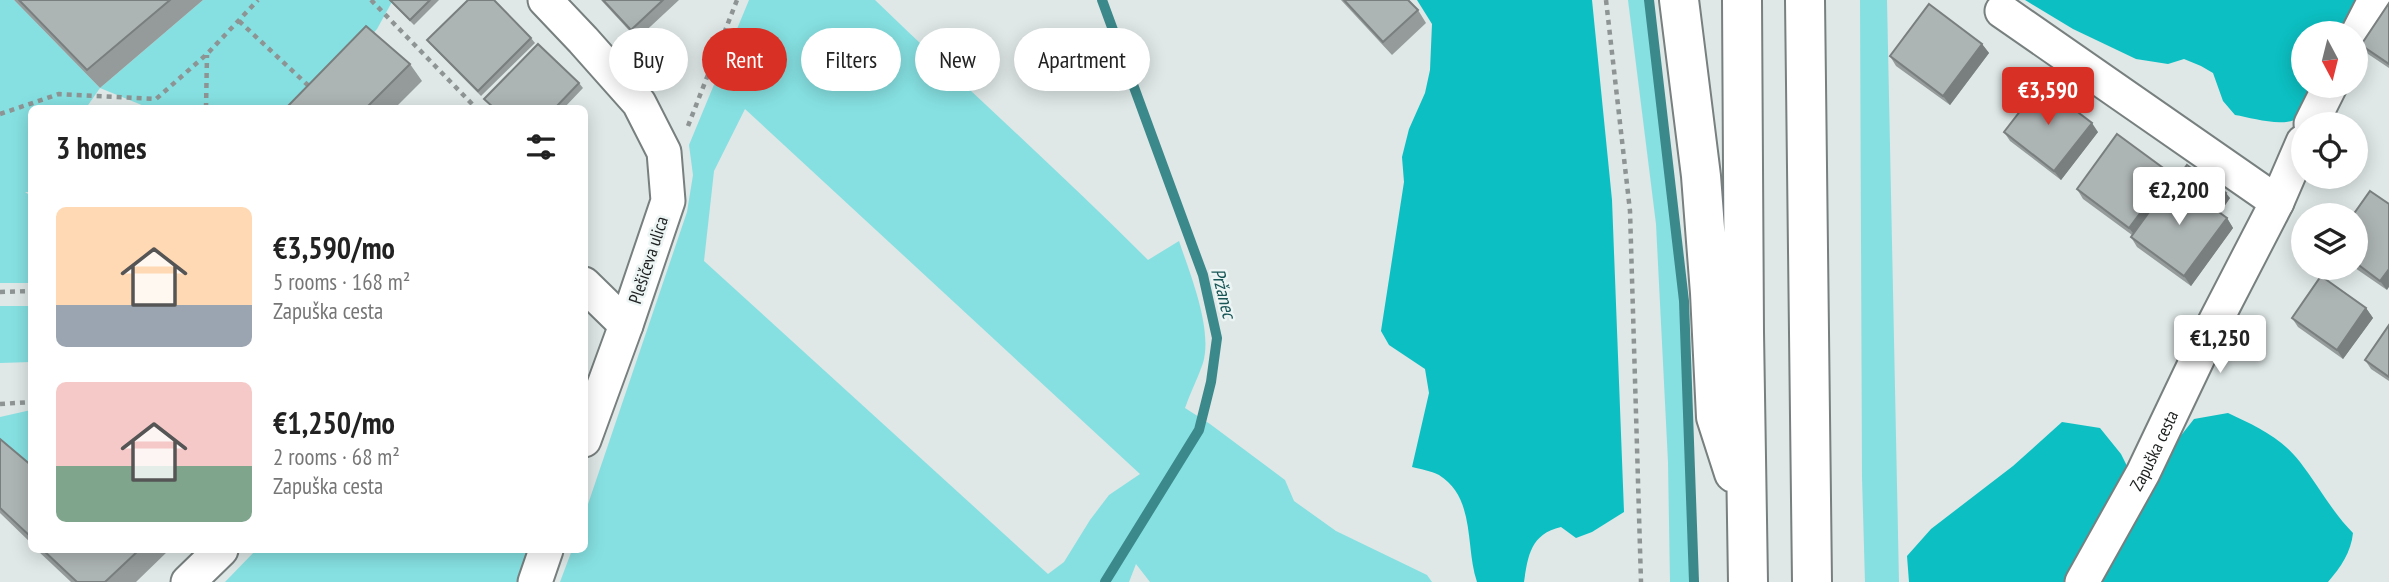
<!DOCTYPE html>
<meta charset="utf-8">
<style>
:root{--surface:#fff;--page:#f6f6f6;--text:#222;--muted:#767676;--accent:#d93025}
body{margin:0;font-family:"PT Sans Narrow",sans-serif;background:var(--page);color:var(--text);height:100vh;display:flex;flex-direction:column;font-size:26px;white-space:nowrap}
*{box-sizing:border-box;margin:0}
p{font-size:23px;color:var(--muted)}
.icon{flex:none;width:38px;height:38px;fill:none;stroke:currentColor;stroke-width:2;stroke-linecap:round;stroke-linejoin:round}
.map{position:relative;flex:1;overflow:hidden}
.drawer{position:absolute;left:28px;top:105px;width:560px;height:448px;display:flex;flex-direction:column;background:var(--surface);border-radius:10px;box-shadow:0 4px 18px #0003}
.drawer>*{flex:none}
.banner{position:absolute;left:609px;top:28px;width:665px;height:63px;display:flex;gap:14px}
.needle{width:46px;rotate:173deg}
.tools{position:absolute;left:2291px;top:21px;display:grid;gap:14px}
.tools a{display:grid;place-items:center;width:77px;height:77px;border-radius:50%;background:var(--surface);box-shadow:0 4px 18px #0003;font-size:35px}
.price{position:absolute;translate:-50% -60px;padding:0 16px;border-radius:7px;background:#fff;color:#222;font-size:23px;line-height:46px;filter:drop-shadow(0 2px 4px #0008)}
.price::after{content:'';position:absolute;left:50%;top:42px;width:21px;height:16px;margin-left:-10px;background:inherit;clip-path:polygon(0 0,100% 0,50% 100%)}
.price.active{background:var(--accent);color:#fff}
ul{padding:0;list-style:none}
li{display:flex;align-items:center;gap:21px;height:175px;padding:0 28px}
li span{display:grid;place-items:center;flex:none;width:196px;height:140px;border-radius:10px;color:#555}
li>.icon{margin-inline-start:auto}
span .icon{width:84px;height:84px;fill:#fffc;stroke-width:1}
li b{font-size:30px}
h2{display:flex;justify-content:space-between;align-items:center;height:84px;padding:0 28px;font-size:30px}
.chip{padding:0 24px;border-radius:32px;background:var(--surface);box-shadow:0 4px 18px #0003;font-size:24px;line-height:63px}
.chip.active{background:var(--accent);color:#fff}
.map>svg:first-child{display:block}
</style>
<div class="map">
<svg width="2389" height="582" viewBox="0 0 2389 582">
<rect width="100%" height="100%" fill="#dfe7e7"/>
<path fill="#86e0e1" fill-rule="evenodd" d="M0,0H14L100,88L203,0H393L377,29L307,108H149L100,88L86,108H32L31,192H25L31,196V283H0Z
M749,0H875C965,87 1059,171 1148,260L1179,241C1190,274 1213,329 1203,363C1198,378 1190,393 1185,408L1210,424L1285,480L1294,501L1336,531L1427,575L1432,582H1150L1136,564L1129,582H560L572,550H584L585,513L687,212L693,175L689,145ZM745,109L1140,474L1109,495L1090,520L1064,562L1048,574L704,261L714,171Z
M1628,0H1649L1675,216L1689,445L1692,582H1670L1668,462L1656,224Z
M1860,0H1887L1899,582H1865L1862,477Z
M0,306H31V362L0,363Z
M31,410V466L0,445V417Z
M256,550H531L520,582H225Z"/>
<path fill="#0cbfc2" d="M1417,0H1592L1612,200L1624,512L1592,532L1576,538L1561,527C1531,534 1528,555 1524,582H1477C1465,547 1476,498 1439,475C1431,471 1420,469 1412,467L1429,393L1425,369L1389,345L1381,331L1404,182L1402,157L1409,129L1425,93L1430,70L1432,24Z
M2025,0H2361L2345,33H2303V86H2319C2315,95 2310,110 2303,116C2285,129 2254,118 2235,115L2223,101L2213,73L2201,66L2184,59L2168,64L2136,59L2073,29Z
M2228,413C2254,425 2282,438 2300,462C2318,485 2332,512 2353,533C2351,552 2341,567 2328,582H2094L2160,462L2194,419Z
M2062,422L2100,428L2121,454L2130,472L2068,582H1909L1907,556L1931,529L2013,466Z"/>
<g fill="none" stroke-linecap="round" stroke-linejoin="round">
<path stroke="#3c898b" stroke-width="10" d="M1102,0L1203,275L1217,338L1211,382L1199,430L1105,582
M1649,0L1684,301L1694,582"/>
<g stroke="#787f7f" stroke-width="37">
<g id="minor">
<path d="M545,0L583,40L639,103L664,152L668,201L626,325L584,440"/>
<path d="M2002,11L2277,202"/>
<path d="M2356,37L2375,0"/>
<path d="M2311,124L2330,86"/>
<path d="M584,284L626,325"/>
<path d="M188,582L221,550"/>
<path d="M535,582L546,550"/>
<path id="s1" d="M2082,582L2143,473L2214,324L2277,202L2303,142"/>
</g>
</g>
<g stroke="#787f7f" stroke-width="42">
<path id="motorway" d="M1679,0L1701,176L1710,293L1716,417L1734,473
M1742,0L1744,332L1748,582
M1805,0L1812,582"/>
</g>
<path stroke="#8e9494" stroke-width="4.5" stroke-dasharray="5 5" stroke-linecap="butt" d="M371,0L476,108
M1606,0L1630,211L1641,582
M239,21L312,89
M206,108L207,55
M0,114L59,94L156,99L207,54L258,0
M688,126L737,0
M0,292L32,291
M0,404L32,402"/>
<use href="#minor" stroke="#fff" stroke-width="33"/>
<use href="#motorway" stroke="#fff" stroke-width="38"/>
</g>
<path fill="#959b9b" d="M14,0H203L100,88Z
M389,0H439L414,25Z
M601,0H679L637,39Z
M1341,0H1408L1418,10L1426,23L1392,55Z
M2389,3V68L2368,54L2361,45Z
M531,38L535,43L481,96L431,45L427,40Z
M1982,44L1989,53L1950,105L1896,66L1890,56Z
M410,64L422,81L395,108H286Z
M579,83L583,88L564,108H493L484,99Z
M2004,132H2098L2061,180L2010,141Z
M2170,173L2175,181L2230,198L2220,213L2227,218L2233,228L2191,286L2137,247L2131,237L2132,235L2083,199L2077,189Z
M2356,215L2387,290L2355,268Z
M2366,308L2373,318L2343,359L2298,327L2292,318Z
M2389,325V381L2371,369L2365,360Z
M0,439L32,466V544L0,513Z
M37,550H169L136,582H71Z"/>
<path fill="#797e7e" d="M1982,44L1989,53L1950,105L1943,96Z
M2092,123L2098,132L2061,180L2054,171Z
M2170,173L2176,183L2136,237L2129,228Z
M2226,193L2230,198L2217,216L2214,211Z
M2227,218L2233,228L2191,286L2184,276Z
M2389,269V287L2387,290L2380,281Z
M2366,308L2373,318L2343,359L2337,350Z"/>
<path fill="#adb4b4" stroke="#797e7e" stroke-width="2" d="M19,0H170L87,70Z
M390,0H430L410,20Z
M468,0H494L531,38L478,91L427,40Z
M603,0H663L631,30Z
M1344,0H1408L1418,10L1383,42Z
M2389,3V64L2361,45Z
M1929,4L1982,44L1943,96L1890,56Z
M366,26L410,64L366,108H286Z
M538,44L579,83L555,108H494L484,99Z
M2041,84L2092,123L2054,171L2004,132Z
M2117,134L2170,173L2129,228L2077,189Z
M2187,165L2226,193L2215,210L2175,181Z
M2173,179L2227,218L2184,276L2131,237Z
M2370,191L2389,204V269L2380,281L2356,263V215H2353Z
M2321,276L2366,308L2337,350L2292,318Z
M2389,325V377L2365,360Z
M0,439L32,466V538L0,508Z
M43,550H139L105,582H77Z"/>
<g text-anchor="middle" dominant-baseline="central" stroke-width="5" stroke-linejoin="round" paint-order="stroke">
<g font-size="18" fill="#1e2020" stroke="#ecf4f4">
<text transform="translate(648 260) rotate(-72)">Plešičeva ulica</text>
<text stroke="none"><textPath href="#s1" startOffset="150">Zapuška cesta</textPath></text>
</g>
<g font-size="19" font-style="italic" fill="#175556" stroke="#ecf4f4">
<text transform="translate(1224 293) rotate(76)">Pržanec</text>
</g>
</g>
</svg>
<div class="tools">
<a><svg class="needle" viewBox="-14 -14 28 28"><path d="M0-13l5 13h-10z" fill="#e53935"/><path d="M0 13l5-13h-10z" fill="#767676"/></svg></a>
<a><svg class="icon" aria-label="locate" viewBox="0 0 24 24"><circle cx="12" cy="12" r="6"/><path d="M12 2v4M12 18v4M2 12h4M18 12h4"/></svg></a>
<a><svg class="icon" aria-label="layers" viewBox="0 0 24 24"><path d="M12 4l9 5-9 5-9-5zM3 14l9 5 9-5"/></svg></a>
</div>
<b class="price active" style="left:2048px;top:127px">€3,590</b>
<b class="price" style="left:2179px;top:227px">€2,200</b>
<b class="price" style="left:2220px;top:375px">€1,250</b>
<div class="banner">
<a class="chip">Buy</a>
<a class="chip active">Rent</a>
<a class="chip">Filters</a>
<a class="chip">New</a>
<a class="chip">Apartment</a>
</div>
<section class="drawer">
<h2>3 homes<svg class="icon" aria-label="filters" viewBox="0 0 24 24"><path d="M4 7h16M4 17h16"/><circle cx="9" cy="7" r="2"/><circle cx="15" cy="17" r="2"/></svg></h2>
<ul>
<li><span style="background:linear-gradient(#ffd9b3 70%,#9aa5b1 0)"><svg class="icon" aria-label="home" viewBox="0 0 24 24"><path d="M3 11l9-7 9 7M6 9v11h12V9"/></svg></span><div><b>€3,590/mo</b><p>5 rooms · 168 m²</p><p>Zapuška cesta</p></div></li>
<li><span style="background:linear-gradient(#f6c9c9 60%,#7fa58c 0)"><svg class="icon" aria-label="home" viewBox="0 0 24 24"><path d="M3 11l9-7 9 7M6 9v11h12V9"/></svg></span><div><b>€1,250/mo</b><p>2 rooms · 68 m²</p><p>Zapuška cesta</p></div></li>
</ul>
</section>
</div>
